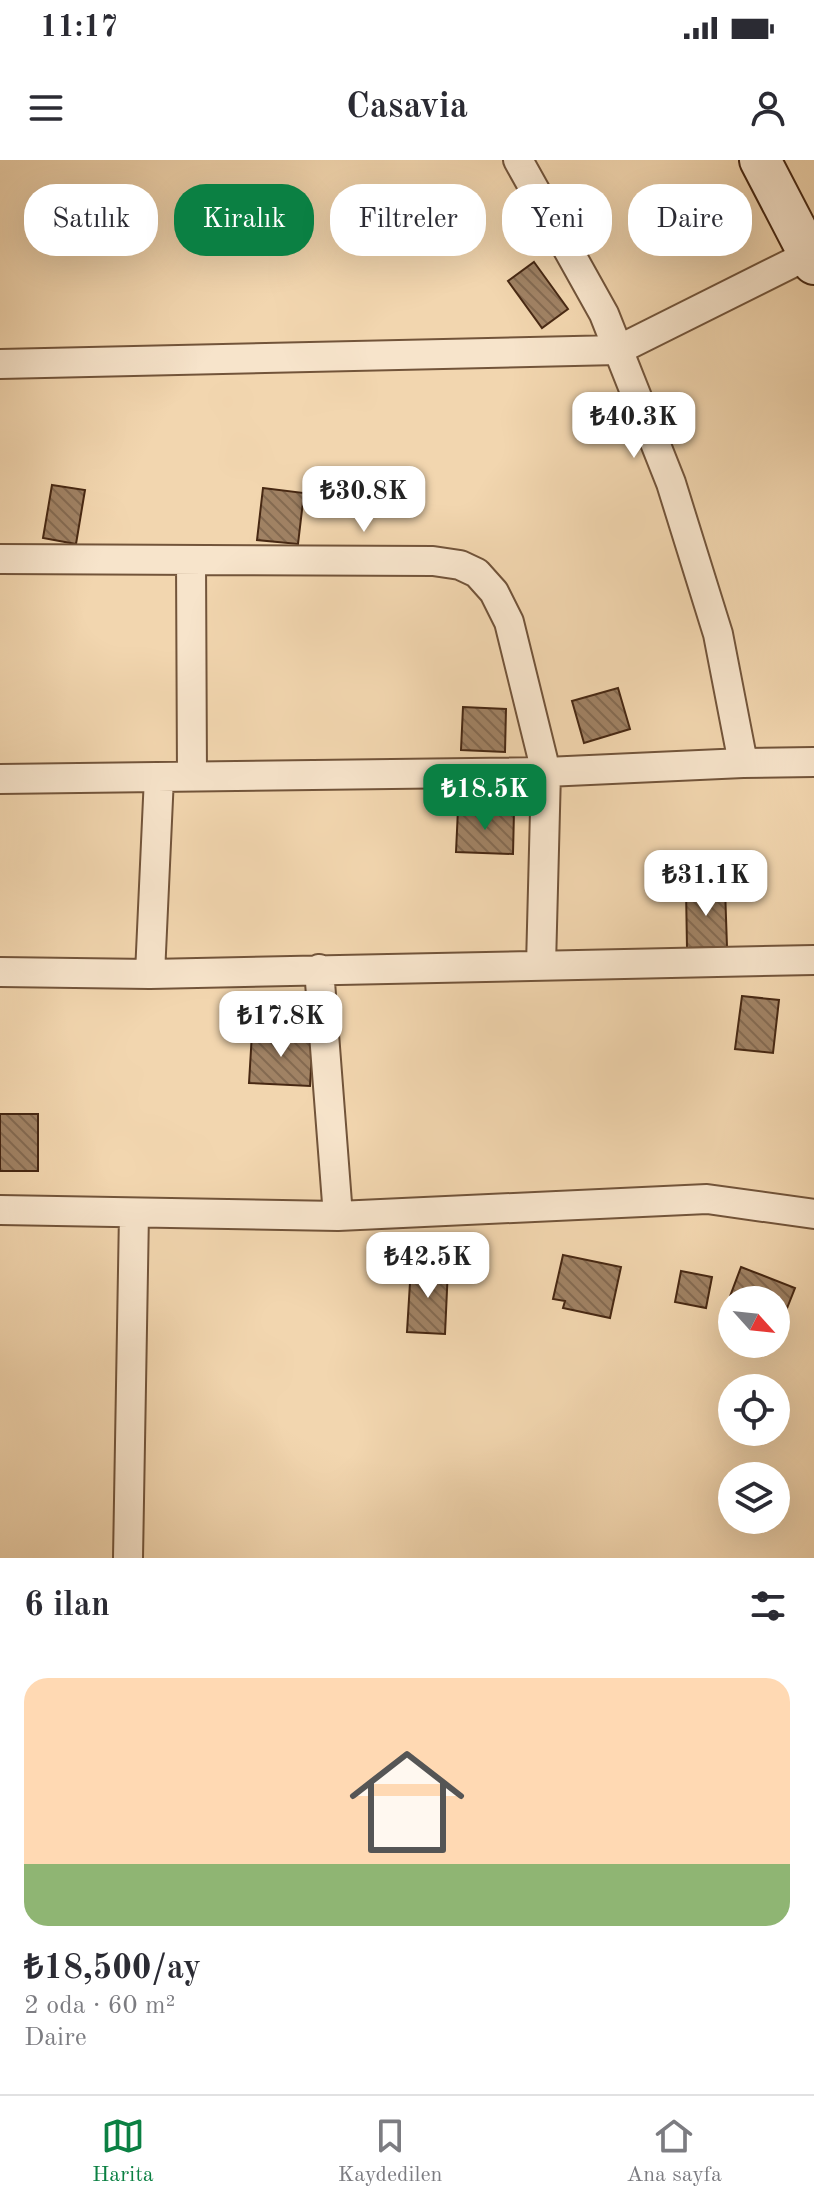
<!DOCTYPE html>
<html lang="tr">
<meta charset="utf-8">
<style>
:root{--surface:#fff;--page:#f7f7f7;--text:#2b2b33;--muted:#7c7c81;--line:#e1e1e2;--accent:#0b8043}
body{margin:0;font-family:"Old Standard TT",serif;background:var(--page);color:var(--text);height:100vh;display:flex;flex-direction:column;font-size:30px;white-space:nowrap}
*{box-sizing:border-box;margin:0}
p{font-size:26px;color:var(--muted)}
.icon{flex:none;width:44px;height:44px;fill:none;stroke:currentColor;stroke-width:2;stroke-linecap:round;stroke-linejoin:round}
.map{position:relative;height:1398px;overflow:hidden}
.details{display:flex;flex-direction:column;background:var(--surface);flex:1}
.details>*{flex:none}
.banner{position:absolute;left:24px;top:24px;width:766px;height:72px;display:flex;gap:16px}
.needle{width:52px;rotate:117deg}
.controls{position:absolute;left:718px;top:1126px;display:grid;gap:16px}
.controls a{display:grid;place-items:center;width:72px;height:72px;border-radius:50%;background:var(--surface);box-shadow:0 8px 32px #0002;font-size:40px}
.price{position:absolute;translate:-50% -68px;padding:0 18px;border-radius:16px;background:#fff;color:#222;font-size:26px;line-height:52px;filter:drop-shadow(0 2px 4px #0008)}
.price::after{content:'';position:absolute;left:50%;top:48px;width:24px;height:18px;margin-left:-12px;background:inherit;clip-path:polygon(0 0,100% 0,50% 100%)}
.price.active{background:var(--accent);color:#fff}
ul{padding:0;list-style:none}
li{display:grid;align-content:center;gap:16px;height:424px;padding:0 24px}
li span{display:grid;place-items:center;height:248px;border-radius:24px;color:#555}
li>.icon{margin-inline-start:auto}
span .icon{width:144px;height:144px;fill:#fffc;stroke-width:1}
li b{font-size:34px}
h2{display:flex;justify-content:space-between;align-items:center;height:96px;padding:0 24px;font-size:34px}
.chip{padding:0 28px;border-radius:32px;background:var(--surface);box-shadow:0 8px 32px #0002;font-size:28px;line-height:72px}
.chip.active{background:var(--accent);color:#fff}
.status{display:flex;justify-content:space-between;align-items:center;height:56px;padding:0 40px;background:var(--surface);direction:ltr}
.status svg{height:22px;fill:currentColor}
header{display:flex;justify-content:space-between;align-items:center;height:104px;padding:0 24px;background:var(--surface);font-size:36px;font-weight:700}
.menu{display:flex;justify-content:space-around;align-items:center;height:112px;border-top:2px solid var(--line);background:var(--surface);font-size:22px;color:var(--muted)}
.menu a{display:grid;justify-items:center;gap:4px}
.menu .active{color:var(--accent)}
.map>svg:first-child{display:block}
</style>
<div class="status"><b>11:17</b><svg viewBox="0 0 49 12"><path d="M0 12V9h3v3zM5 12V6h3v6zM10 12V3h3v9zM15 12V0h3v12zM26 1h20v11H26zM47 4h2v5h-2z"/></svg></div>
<header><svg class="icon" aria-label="menu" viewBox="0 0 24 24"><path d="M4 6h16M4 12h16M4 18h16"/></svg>Casavia<svg class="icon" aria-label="person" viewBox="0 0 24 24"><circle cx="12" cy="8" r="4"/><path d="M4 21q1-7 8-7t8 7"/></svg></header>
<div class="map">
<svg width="814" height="1398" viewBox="0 0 814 1398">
<defs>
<pattern id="building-back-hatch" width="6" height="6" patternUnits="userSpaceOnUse" patternTransform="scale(2)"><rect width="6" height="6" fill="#a08264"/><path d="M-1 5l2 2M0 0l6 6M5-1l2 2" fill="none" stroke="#846a51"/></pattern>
</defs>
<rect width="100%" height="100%" fill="#f2d6af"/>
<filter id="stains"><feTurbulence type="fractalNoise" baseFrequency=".0025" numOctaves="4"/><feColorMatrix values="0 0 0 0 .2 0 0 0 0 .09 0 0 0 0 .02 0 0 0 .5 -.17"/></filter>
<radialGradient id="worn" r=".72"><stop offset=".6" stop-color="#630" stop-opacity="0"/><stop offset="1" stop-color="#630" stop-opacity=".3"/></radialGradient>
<path fill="url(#building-back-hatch)" stroke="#472813" stroke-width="2" d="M534,102L568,149L542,168L508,121Z
M52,325L85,330L76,384L43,378Z
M263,328L304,333L298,384L257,380Z
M618,528L630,569L584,583L572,541Z
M463,547L506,549L505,592L461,590Z
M458,649L514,651L513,694L456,692Z
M725,728L727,787L687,788L686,729Z
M742,836L779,840L773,893L735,889Z
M252,873L313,875L310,926L249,923Z
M0,954H38V1011H0Z
M563,1095L621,1107L610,1158L563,1148L565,1141L553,1139Z
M411,1106L448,1108L445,1174L407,1172Z
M741,1107L795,1128L776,1176V1140H732V1159L723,1155Z
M681,1111L712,1117L706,1148L675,1142Z"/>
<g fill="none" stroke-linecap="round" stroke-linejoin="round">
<g stroke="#72543a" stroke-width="32">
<path id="minor" d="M518,0L604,154L671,323L718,474L743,603
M0,204L618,190L810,94
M0,399L433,401L460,405L477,413L494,432L509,462L546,612L541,805
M191,400L192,616
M0,619L546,612L743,603L814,602
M319,809L338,1056
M0,812L150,814L814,800
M150,814L159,617
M0,1050L338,1056L707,1039L814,1054
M128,1398L134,1053"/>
</g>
<g stroke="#472813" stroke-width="44">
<path id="secondary" d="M760,0L814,104"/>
</g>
<use href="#minor" stroke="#f7e4cb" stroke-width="28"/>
<use href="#secondary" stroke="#f7e4cb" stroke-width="40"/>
</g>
<rect width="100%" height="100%" filter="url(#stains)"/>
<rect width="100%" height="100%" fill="url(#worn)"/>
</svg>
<div class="controls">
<a><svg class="needle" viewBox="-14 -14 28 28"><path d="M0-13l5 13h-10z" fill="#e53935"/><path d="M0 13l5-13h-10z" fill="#7c7c81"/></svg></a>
<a><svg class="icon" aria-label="locate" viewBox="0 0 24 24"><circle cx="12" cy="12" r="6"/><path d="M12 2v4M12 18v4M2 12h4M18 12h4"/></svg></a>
<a><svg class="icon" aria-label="layers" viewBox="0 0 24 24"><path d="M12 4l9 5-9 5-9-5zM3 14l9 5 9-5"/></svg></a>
</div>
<b class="price" style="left:634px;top:300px">₺40.3K</b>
<b class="price" style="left:364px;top:374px">₺30.8K</b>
<b class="price active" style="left:485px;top:672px">₺18.5K</b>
<b class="price" style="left:706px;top:758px">₺31.1K</b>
<b class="price" style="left:281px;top:899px">₺17.8K</b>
<b class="price" style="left:428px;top:1140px">₺42.5K</b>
<div class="banner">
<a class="chip">Satılık</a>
<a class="chip active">Kiralık</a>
<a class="chip">Filtreler</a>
<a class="chip">Yeni</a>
<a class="chip">Daire</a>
</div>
</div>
<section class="details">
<h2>6 ilan<svg class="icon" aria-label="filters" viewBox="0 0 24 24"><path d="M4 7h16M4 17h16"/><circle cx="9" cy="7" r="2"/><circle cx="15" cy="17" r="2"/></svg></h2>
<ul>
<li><span style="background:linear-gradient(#ffd9b3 75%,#8fb573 0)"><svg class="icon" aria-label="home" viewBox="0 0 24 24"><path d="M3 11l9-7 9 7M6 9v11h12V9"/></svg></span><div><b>₺18,500/ay</b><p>2 oda · 60 m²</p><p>Daire</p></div></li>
</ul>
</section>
<nav class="menu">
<a class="active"><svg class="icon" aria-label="map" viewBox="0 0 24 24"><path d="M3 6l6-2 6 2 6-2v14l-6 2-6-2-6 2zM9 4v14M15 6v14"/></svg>Harita</a>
<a><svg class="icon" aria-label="saved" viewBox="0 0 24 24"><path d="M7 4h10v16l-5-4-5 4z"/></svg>Kaydedilen</a>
<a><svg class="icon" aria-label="home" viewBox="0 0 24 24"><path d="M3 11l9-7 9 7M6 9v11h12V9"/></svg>Ana sayfa</a>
</nav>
